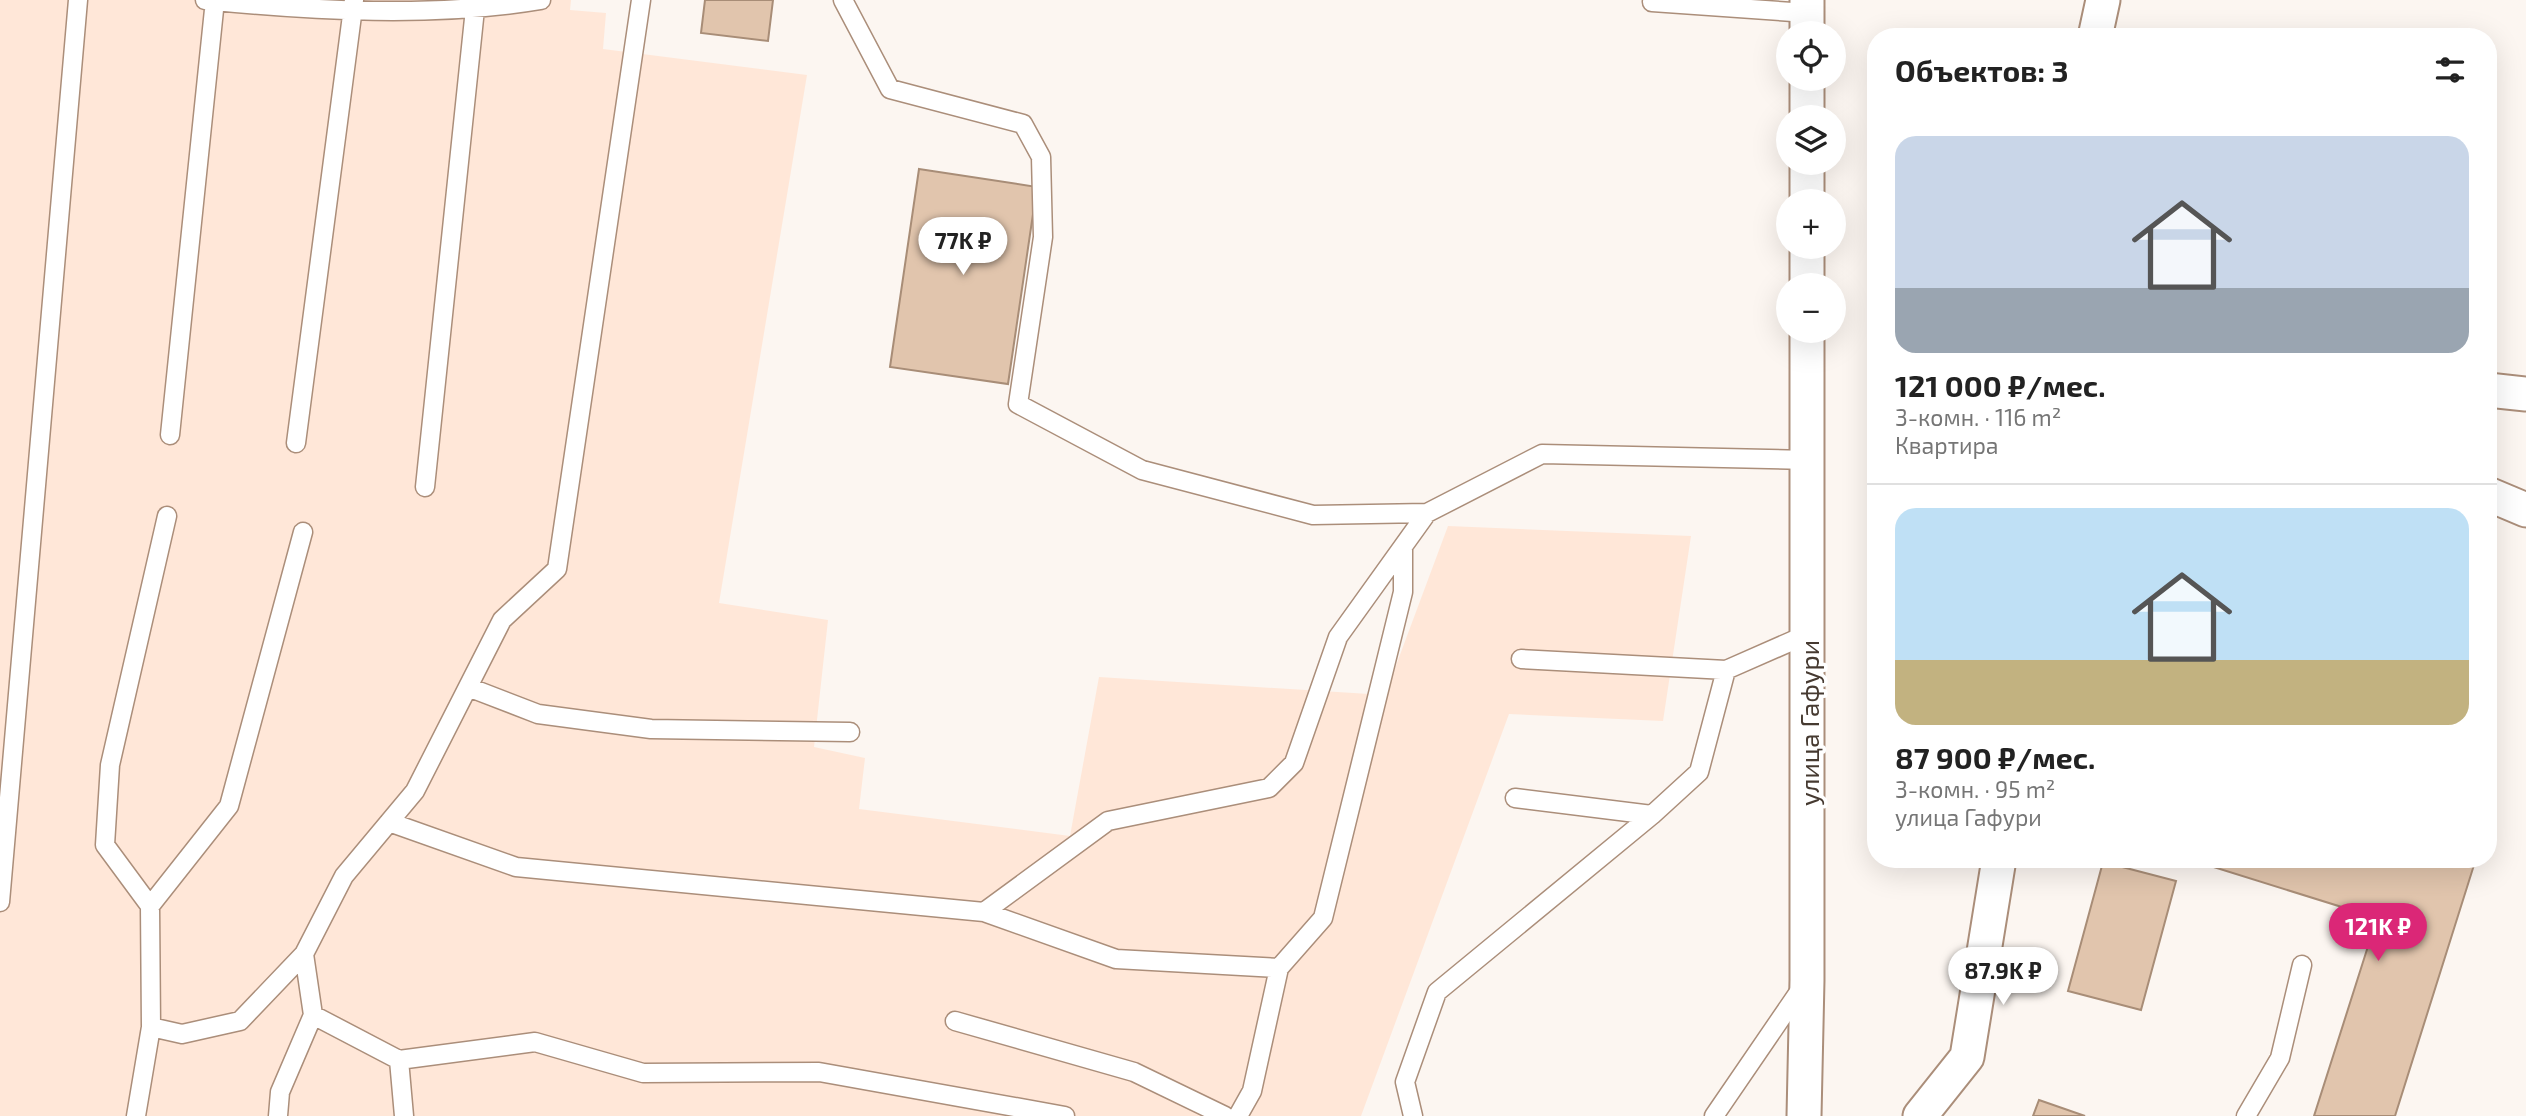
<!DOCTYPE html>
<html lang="ru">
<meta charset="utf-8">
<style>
:root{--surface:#fff;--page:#f2f2f2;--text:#222;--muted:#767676;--line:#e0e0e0;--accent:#db2777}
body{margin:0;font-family:"Exo 2",sans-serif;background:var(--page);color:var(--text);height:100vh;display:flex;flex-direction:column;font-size:26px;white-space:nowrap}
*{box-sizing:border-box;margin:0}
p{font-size:23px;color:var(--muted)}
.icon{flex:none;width:38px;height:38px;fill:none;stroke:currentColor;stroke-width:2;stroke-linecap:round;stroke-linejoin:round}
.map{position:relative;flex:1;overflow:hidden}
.side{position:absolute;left:1867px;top:28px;width:630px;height:840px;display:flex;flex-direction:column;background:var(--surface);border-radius:28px;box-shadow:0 7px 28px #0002}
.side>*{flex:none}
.fabs{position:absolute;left:1776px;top:21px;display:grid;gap:14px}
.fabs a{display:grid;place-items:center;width:70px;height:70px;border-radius:50%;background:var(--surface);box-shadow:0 7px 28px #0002;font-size:35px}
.price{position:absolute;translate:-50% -60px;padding:0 16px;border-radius:24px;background:#fff;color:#222;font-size:23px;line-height:46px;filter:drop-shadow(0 2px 4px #0008)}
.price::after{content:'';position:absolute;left:50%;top:42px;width:21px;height:16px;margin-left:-10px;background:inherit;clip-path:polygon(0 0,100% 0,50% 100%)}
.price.on{background:var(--accent);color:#fff}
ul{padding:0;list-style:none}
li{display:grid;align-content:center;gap:14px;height:371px;padding:0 28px}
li+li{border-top:2px solid var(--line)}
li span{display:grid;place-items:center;height:217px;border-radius:21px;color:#555}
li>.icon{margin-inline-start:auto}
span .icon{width:126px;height:126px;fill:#fffc;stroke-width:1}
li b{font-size:30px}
h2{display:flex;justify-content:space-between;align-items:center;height:84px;padding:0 28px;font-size:30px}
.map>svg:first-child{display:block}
</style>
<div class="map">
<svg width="2526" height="1116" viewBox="0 0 2526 1116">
<rect width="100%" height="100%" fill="#fcf6f1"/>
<path fill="#ffe7d8" d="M0,0H571L570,10L606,13L603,49L807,75L719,603L828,620L814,747L865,758L859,809L1070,836L1099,677L1385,695L1448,526L1691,536L1663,721L1509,714L1361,1116H0Z"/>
<path fill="#e1c5ad" stroke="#a88d77" stroke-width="2" d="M705,0H773L768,41L701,33Z
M919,169L1037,187L1008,384L890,367Z
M2188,859H2456L2474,865L2395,1116H2314L2377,918Z
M2103,862L2176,881L2141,1010L2068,991Z
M2039,1100L2085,1116H2033Z"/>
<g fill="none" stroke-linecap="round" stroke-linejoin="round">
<g stroke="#ab8e7a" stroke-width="21">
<path id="service" d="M205,0C312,11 435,18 541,0
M843,0L890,89L1023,124L1041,157L1043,237L1018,404L1142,470L1313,515L1427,513
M1652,2L1807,13
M170,435L215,0
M296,443L354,0
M425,487L475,9
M1521,659L1726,670L1808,634
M468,687L538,714L651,729L850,732
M1515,798L1652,815L1699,772L1726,670
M389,822L516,867L984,912L1116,959L1279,968L1252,1091L1238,1116
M0,902L78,0
M150,906L105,845L110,765L167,516
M984,912L1108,821L1269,788L1294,763L1338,637L1427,513L1542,454L1808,460
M1279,968L1323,918L1403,592V548
M313,1015L399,1060L535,1042L643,1073L819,1072L1065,1116
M955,1021L1134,1072L1225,1116
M151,1027L150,906L229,806L303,532
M399,1060L404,1116
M136,1116L151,1027L182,1034L240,1021L304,954
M278,1116L280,1092L313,1015L304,954L344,876L415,791L502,620L557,569L641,0
M1413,1116L1405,1082L1437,992L1652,815
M1714,1116L1803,986
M2246,1116L2280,1058L2302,965"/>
</g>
<g stroke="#ab8e7a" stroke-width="37">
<path id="minor" d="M1807,0V33
M2095,37L2103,0
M1807,79V117
M1807,163V201
M1807,247V285
M2488,390L2526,394
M2488,494L2526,510
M1804,1116L1807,980V331
M1920,1116L1967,1057L1999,859"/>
</g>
<use href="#service" stroke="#fff" stroke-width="18"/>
<use href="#minor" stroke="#fff" stroke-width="33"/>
</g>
<g text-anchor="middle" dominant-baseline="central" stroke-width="7" stroke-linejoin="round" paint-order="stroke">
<g font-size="26" fill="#463a31" stroke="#fff">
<text transform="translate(1808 723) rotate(-90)">улица Гафури</text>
</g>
</g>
</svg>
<div class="fabs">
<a><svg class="icon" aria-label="locate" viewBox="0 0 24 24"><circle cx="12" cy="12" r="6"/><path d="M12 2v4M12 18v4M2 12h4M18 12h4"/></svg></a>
<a><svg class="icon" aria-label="layers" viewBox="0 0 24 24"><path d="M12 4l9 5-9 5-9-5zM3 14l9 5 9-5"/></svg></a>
<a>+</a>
<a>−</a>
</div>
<b class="price" style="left:963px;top:277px">77K ₽</b>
<b class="price on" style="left:2378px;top:963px">121K ₽</b>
<b class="price" style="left:2003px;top:1007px">87.9K ₽</b>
<section class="side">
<h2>Объектов: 3<svg class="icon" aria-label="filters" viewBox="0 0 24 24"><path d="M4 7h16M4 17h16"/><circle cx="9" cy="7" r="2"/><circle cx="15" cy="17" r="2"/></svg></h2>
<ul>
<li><span style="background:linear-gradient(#c9d6e8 70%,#9aa5b1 0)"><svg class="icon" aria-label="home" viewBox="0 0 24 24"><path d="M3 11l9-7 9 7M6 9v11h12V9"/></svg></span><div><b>121 000 ₽/мес.</b><p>3-комн. · 116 m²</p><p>Квартира</p></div></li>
<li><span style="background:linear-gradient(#bfe0f5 70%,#c2b280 0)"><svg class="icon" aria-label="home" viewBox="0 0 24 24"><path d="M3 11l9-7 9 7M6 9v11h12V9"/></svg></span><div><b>87 900 ₽/мес.</b><p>3-комн. · 95 m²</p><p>улица Гафури</p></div></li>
</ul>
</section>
</div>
